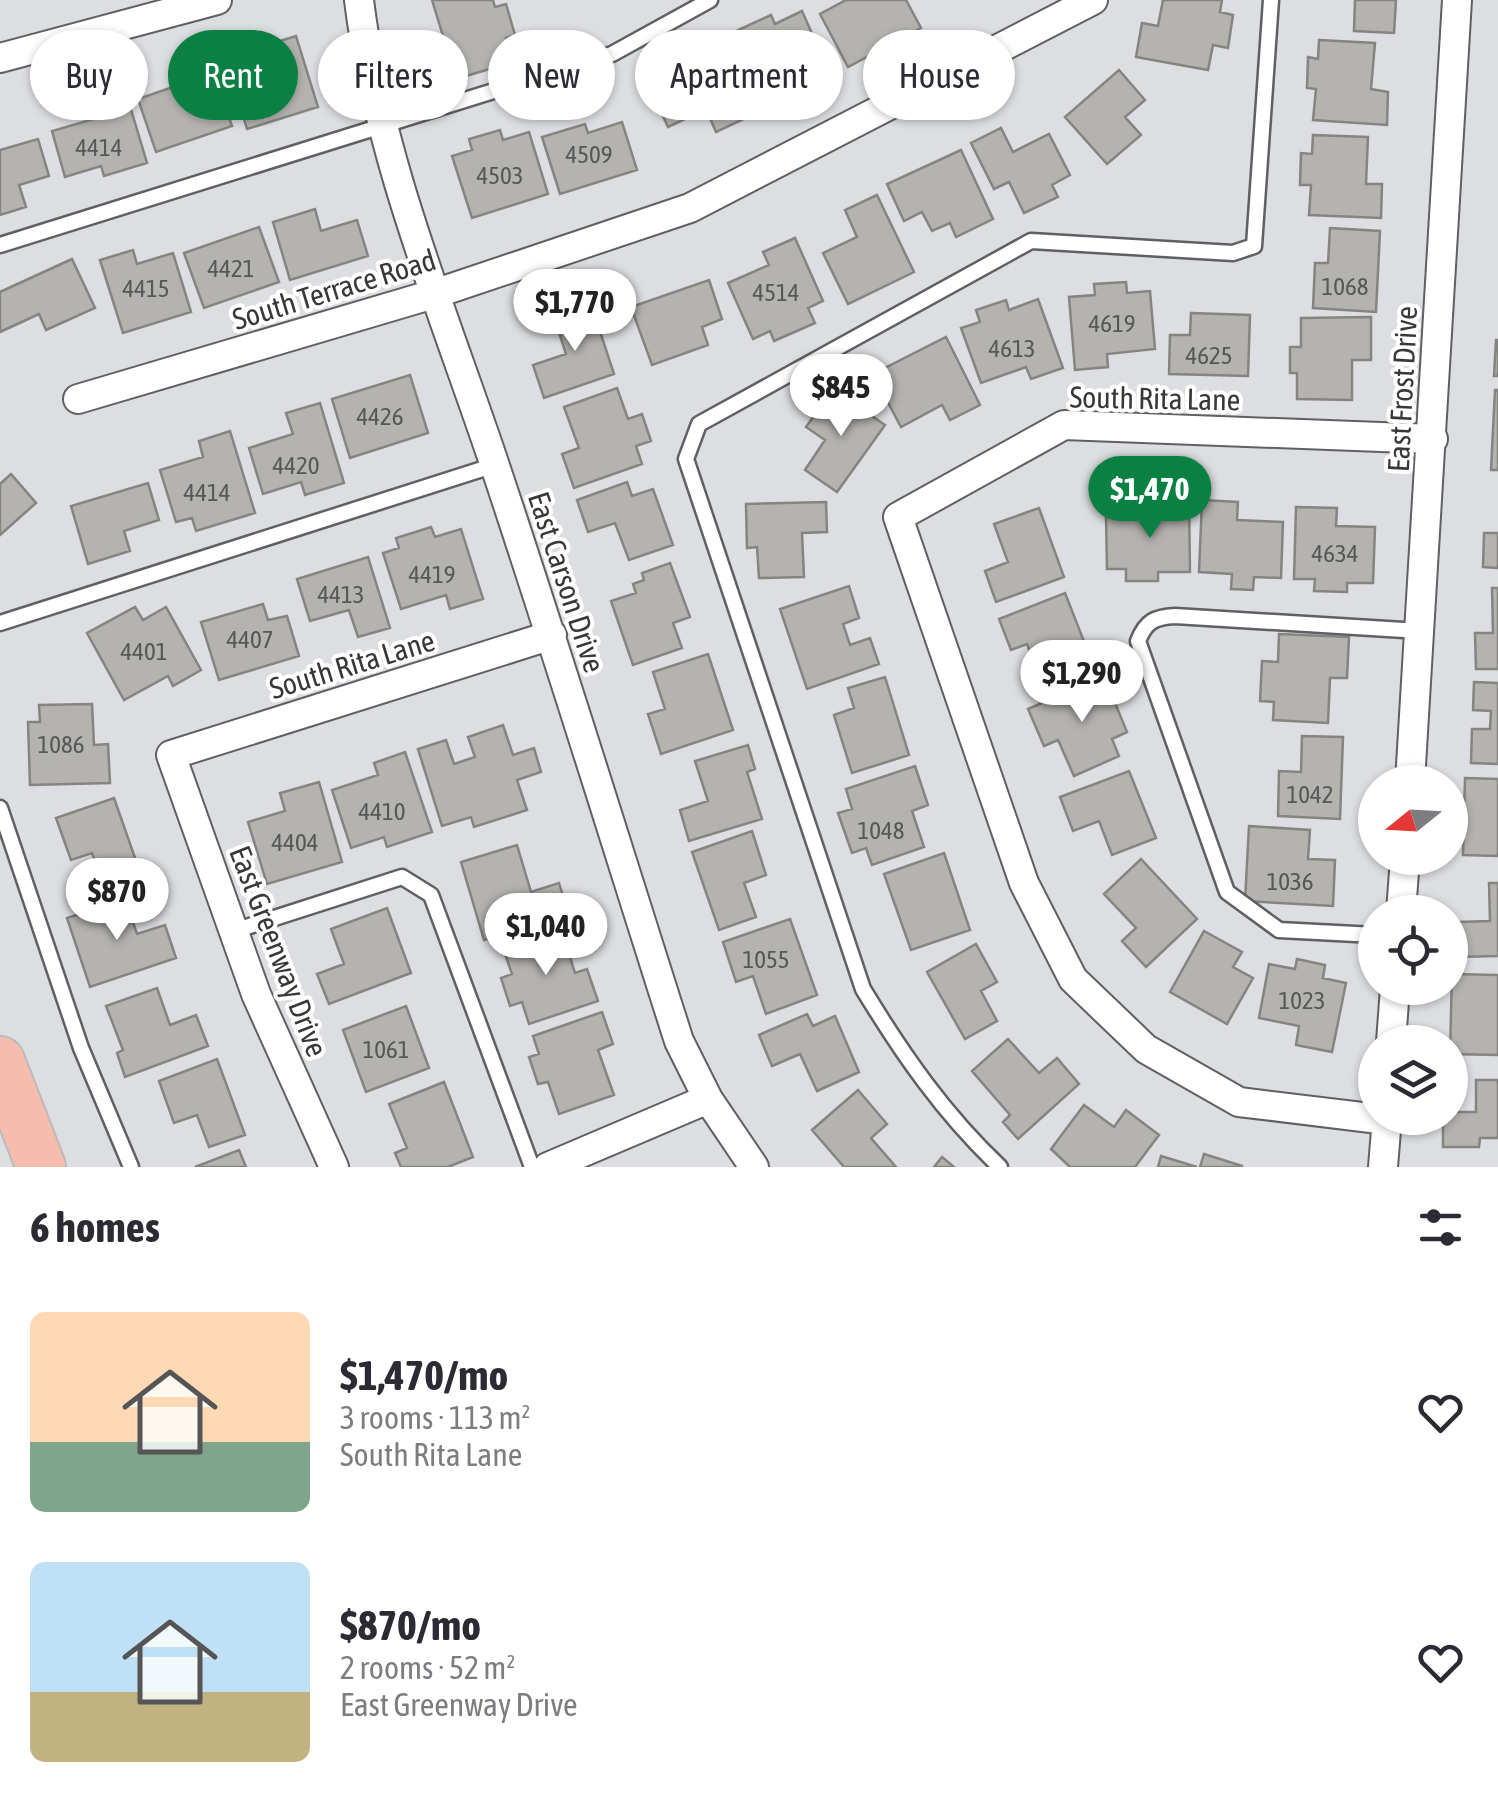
<!DOCTYPE html>
<meta charset="utf-8">
<style>
:root{--surface:#fff;--page:#f2f2f3;--text:#2b2b33;--muted:#7c7c81;--accent:#0b8043}
body{margin:0;font-family:"Asap Condensed",sans-serif;background:var(--page);color:var(--text);height:100vh;display:flex;flex-direction:column;font-size:38px;white-space:nowrap}
*{box-sizing:border-box;margin:0}
p{font-size:32px;color:var(--muted)}
.icon{flex:none;width:55px;height:55px;fill:none;stroke:currentColor;stroke-width:2;stroke-linecap:round;stroke-linejoin:round}
.map{position:relative;height:1167px;overflow:hidden}
.details{display:flex;flex-direction:column;background:var(--surface);flex:1}
.details>*{flex:none}
.banner{position:absolute;left:30px;top:30px;width:1440px;height:90px;display:flex;gap:20px}
.needle{width:65px;rotate:252deg}
.controls{position:absolute;left:1358px;top:765px;display:grid;gap:20px}
.controls a{display:grid;place-items:center;width:110px;height:110px;border-radius:50%;background:var(--surface);box-shadow:0 2px 8px #0004;font-size:50px}
.price{position:absolute;translate:-50% -85px;padding:0 22px;border-radius:35px;background:#fff;color:#222;font-size:32px;line-height:65px;filter:drop-shadow(0 2px 5px #0008)}
.price::after{content:'';position:absolute;left:50%;top:60px;width:30px;height:22px;margin-left:-15px;background:inherit;clip-path:polygon(0 0,100% 0,50% 100%)}
.price.on{background:var(--accent);color:#fff}
ul{padding:0;list-style:none}
li{display:flex;align-items:center;gap:30px;height:250px;padding:0 30px}
li span{display:grid;place-items:center;flex:none;width:280px;height:200px;border-radius:15px;color:#555}
li>.icon{margin-inline-start:auto}
span .icon{width:120px;height:120px;fill:#fffc;stroke-width:1}
li b{font-size:42px}
h2{display:flex;justify-content:space-between;align-items:center;height:120px;padding:0 30px;font-size:42px}
.tag{padding:0 35px;border-radius:45px;background:var(--surface);box-shadow:0 2px 8px #0004;font-size:35px;line-height:90px}
.tag.on{background:var(--accent);color:#fff}
.map>svg:first-child{display:block}
</style>
<div class="map">
<svg width="1498" height="1167" viewBox="0 0 1498 1167">
<rect width="100%" height="100%" fill="#dcdee1"/>
<path fill="#b5b3b0" stroke="#868481" stroke-width="2.5" d="M432,0H493L495,7L506,4L515,35L506,38L513,62L443,83L433,51L446,46Z
M846,0H906L921,28L848,67L820,14Z
M1163,0H1222L1220,12L1233,15L1228,48L1213,45L1208,70L1136,57L1142,23L1158,26Z
M1355,0H1396L1394,33L1354,31Z
M802,11L831,76L795,92L789,79L752,96L725,36L771,15L775,24Z
M296,36L318,107L247,129L233,83L271,72L263,46Z
M1319,40L1375,43L1371,89L1388,92L1387,125L1313,120L1316,89L1307,88L1308,57L1318,59Z
M715,52L746,118L716,132L706,109L668,127L648,84Z
M209,59L232,126L156,152L138,99L176,86L170,72Z
M1119,70L1145,100L1125,117L1141,135L1107,164L1065,117Z
M124,86L147,163L104,176L101,166L65,177L52,131L94,119L88,97Z
M622,122L637,170L560,194L542,137L585,124L588,133Z
M1001,128L1013,152L1049,134L1070,175L1052,185L1058,197L1024,213L1009,182L994,189L971,143Z
M500,130L503,140L529,132L548,194L472,218L452,156L472,150L469,139Z
M1313,135L1368,137L1366,184H1382L1381,218L1309,215L1311,185H1300L1301,153L1312,154Z
M38,139L49,176L19,185L26,207L0,215V150Z
M961,150L993,219L956,237L950,223L932,231L922,212L904,221L887,184Z
M877,195L914,272L848,304L823,253L857,237L845,210Z
M315,209L321,231L357,220L368,256L290,280L273,222Z
M259,227L279,282L204,308L184,253Z
M1330,228L1380,231L1376,312L1313,308L1315,263H1328Z
M795,238L823,301L808,308L815,323L774,341L770,331L753,339L728,283L769,265L763,252Z
M133,250L137,264L173,253L191,312L123,333L100,260Z
M72,259L95,308L46,330L39,314L0,332V292Z
M709,280L722,319L702,327L708,345L652,365L631,307Z
M1126,282L1127,293L1150,291L1155,349L1107,354L1108,367L1075,370L1069,297L1095,295L1094,284Z
M1038,299L1063,368L1031,379L1026,367L981,383L961,328L980,322L976,310L1006,300L1009,310Z
M591,304L614,374L544,398L533,365L566,354L554,317Z
M1191,313L1250,315L1248,376L1169,374L1170,335H1190Z
M1371,317V360H1352V400L1297,399V373H1290V347H1301V318Z
M946,337L980,405L950,420L942,405L901,427L873,374Z
M1496,340H1498V376H1494Z
M410,375L428,433L350,458L332,399Z
M617,388L628,419L642,414L651,441L636,446L642,464L574,488L562,454L579,448L564,407Z
M833,389L885,425L837,492L805,470L825,440L806,427Z
M1495,390H1498V470H1491Z
M320,403L344,483L305,495L301,482L263,494L249,448L293,434L286,413Z
M230,431L255,513L196,531L192,518L176,522L160,470L203,457L199,441Z
M11,474L36,503L0,535V484Z
M627,482L632,496L653,489L673,545L629,560L615,523L588,532L577,500Z
M148,483L159,520L124,531L130,551L88,564L71,506Z
M1156,499H1189L1190,572H1158V581H1126V569H1107L1106,515L1156,514Z
M1202,500L1238,502L1237,520L1283,522L1281,578L1254,577L1253,590L1231,589L1232,574L1199,572Z
M826,502L827,532L802,533L804,577L759,578L757,547L747,548L746,504Z
M1296,507L1337,508L1336,526L1375,527L1373,583H1347V592L1314,591L1315,579H1294Z
M1039,508L1064,577L996,602L985,571L1008,562L994,524Z
M431,527L435,537L461,529L483,599L450,609L446,595L401,609L383,553L399,548L396,538Z
M1484,533H1498V568L1483,567Z
M368,557L390,628L358,637L349,610L310,621L297,579Z
M670,563L690,617L673,623L682,648L633,665L611,601L636,593L633,584L644,580L642,573Z
M849,586L859,618L843,624L850,645L870,638L879,664L807,689L780,609Z
M1492,588H1498V669H1476L1475,633H1493Z
M1065,593L1094,667L1043,686L1027,644L1011,650L999,619Z
M263,604L268,620L287,616L299,656L219,680L201,622Z
M135,607L143,620L166,607L201,670L173,686L168,676L124,700L87,633Z
M1279,634L1349,637L1347,678H1330L1328,723L1273,720L1274,702L1260,701L1262,661L1278,662Z
M708,654L733,730L661,754L648,714L665,709L653,672Z
M1104,676L1127,732L1112,739L1119,756L1074,776L1058,740L1044,746L1028,709Z
M885,677L909,755L852,773L834,715L854,708L848,688Z
M1474,682L1498,683V764L1471,763L1472,729H1490L1491,711L1473,710Z
M92,704L94,745L108,744L110,783L30,785L28,722H40L39,705Z
M503,725L513,755L534,748L541,772L517,780L527,810L474,827L471,817L442,826L418,749L446,740L454,764L475,757L468,737Z
M1302,736L1343,737L1340,819L1278,816L1279,771L1301,772Z
M748,745L755,769L747,772L762,819L689,841L680,810L708,801L695,761Z
M405,752L432,832L387,847L384,837L351,848L332,790L378,775L374,763Z
M915,766L928,805L912,811L924,847L872,865L866,848L852,853L838,813L852,809L846,789Z
M1129,771L1156,838L1112,855L1099,821L1073,831L1060,797Z
M1465,778L1498,779V856L1463,855Z
M319,782L342,862L267,884L248,822L285,811L280,793Z
M114,798L141,875L104,888L92,853L71,860L56,818Z
M1249,826L1310,830L1308,859L1335,860L1333,906L1245,901Z
M752,831L766,875L744,883L756,917L719,930L692,852Z
M517,845L531,892L559,883L569,915L484,940L461,862Z
M944,853L970,930L911,950L884,874Z
M1141,859L1197,919L1146,967L1122,941L1136,928L1104,894Z
M1489,883H1498V956L1457,957V922L1490,921Z
M125,899L137,934L165,925L176,958L90,987L67,918Z
M387,908L411,973L329,1004L317,974L344,964L331,929Z
M790,919L817,995L766,1014L753,976L736,982L723,942Z
M561,929L575,973L587,969L598,1001L529,1024L522,1002L510,1006L501,978L512,974L503,948Z
M1204,931L1242,952L1233,967L1253,978L1227,1024L1170,992Z
M976,944L997,982L981,991L997,1021L965,1039L927,972Z
M1297,959L1325,965L1323,978L1346,983L1332,1052L1296,1045L1299,1026L1259,1018L1269,964L1295,969Z
M1452,974L1498,975V1055L1450,1054Z
M157,988L170,1025L196,1015L208,1046L125,1077L117,1053L123,1050L106,1006Z
M406,1006L429,1068L366,1092L343,1030Z
M602,1012L613,1044L598,1050L614,1095L559,1114L548,1082L538,1084L529,1057L539,1054L533,1036Z
M807,1014L813,1026L835,1016L859,1072L817,1091L800,1054L772,1066L759,1035Z
M1008,1039L1039,1073L1057,1058L1079,1084L1018,1139L1003,1122L1010,1115L972,1071Z
M217,1059L245,1135L209,1147L197,1115L174,1123L159,1081Z
M1476,1080H1498V1138H1480L1479,1147H1443V1118H1450V1112H1476Z
M444,1082L473,1157L448,1167H401L395,1153L407,1148L389,1104Z
M858,1090L887,1124L871,1138L896,1167H844L812,1130Z
M1084,1105L1114,1127L1126,1110L1159,1135L1135,1167H1070L1051,1149Z
M239,1150L246,1167H195Z
M1204,1154L1242,1166V1167H1200Z
M1161,1156L1197,1167H1158Z
M942,1157L954,1167H934Z"/>
<g fill="none" stroke-linecap="round" stroke-linejoin="round">
<g stroke="#5e6063" stroke-width="19">
<path id="lane" d="M0,245L612,54L710,0
M0,623L495,465
M0,808L81,1048L131,1167
M234,931L402,877L431,895L532,1167
M1375,935L1279,930L1227,892L1138,641C1146,621 1155,617 1175,616L1420,631
M1000,1167C944,1114 903,1055 863,989L686,459L699,424L1031,241L1233,253L1254,246L1271,0"/>
</g>
<g stroke="#5e6063" stroke-width="32">
<path id="street" d="M359,0C378,156 442,309 492,457C557,651 617,847 679,1041L708,1099L754,1167
M0,58L217,0
M78,399L437,293L690,208L1093,0
M1410,782L1457,0
M1401,912L1405,858
M1391,1042L1395,988
M1387,1120L1239,1102L1146,1049L1073,979L1024,883L898,517L1064,425L1433,439
M334,1167L256,994L171,755L552,635
M548,1167L708,1099
M1383,1167L1387,1118"/>
</g>
<g stroke="#bbbbbc" stroke-width="52">
<path id="highway" d="M0,1061L41,1167"/>
</g>
<use href="#lane" stroke="#fff" stroke-width="14"/>
<use href="#street" stroke="#fff" stroke-width="28"/>
<use href="#highway" stroke="#f6bdae" stroke-width="48"/>
</g>
<g text-anchor="middle" dominant-baseline="central" stroke-width="8" stroke-linejoin="round" paint-order="stroke">
<g font-size="25" fill="#565757">
<text x="99" y="147">4414</text>
<text x="589" y="154">4509</text>
<text x="500" y="175">4503</text>
<text x="231" y="268">4421</text>
<text x="1345" y="286">1068</text>
<text x="146" y="288">4415</text>
<text x="776" y="292">4514</text>
<text x="1112" y="323">4619</text>
<text x="1012" y="348">4613</text>
<text x="1209" y="355">4625</text>
<text x="380" y="416">4426</text>
<text x="296" y="465">4420</text>
<text x="207" y="492">4414</text>
<text x="1335" y="553">4634</text>
<text x="432" y="574">4419</text>
<text x="341" y="594">4413</text>
<text x="250" y="639">4407</text>
<text x="144" y="651">4401</text>
<text x="61" y="744">1086</text>
<text x="1310" y="794">1042</text>
<text x="382" y="811">4410</text>
<text x="881" y="830">1048</text>
<text x="295" y="842">4404</text>
<text x="1290" y="881">1036</text>
<text x="766" y="959">1055</text>
<text x="1302" y="1000">1023</text>
<text x="386" y="1049">1061</text>
</g>
<g font-size="30" fill="#373839" stroke="#fff">
<text transform="translate(334 289) rotate(-17)">South Terrace Road</text>
<text transform="translate(1402 389) rotate(-87)">East Frost Drive</text>
<text transform="translate(1155 398) rotate(1)">South Rita Lane</text>
<text transform="translate(567 582) rotate(72)">East Carson Drive</text>
<text transform="translate(352 664) rotate(-17)">South Rita Lane</text>
<text transform="translate(279 951) rotate(69)">East Greenway Drive</text>
</g>
</g>
</svg>
<div class="controls">
<a><svg class="needle" viewBox="-14 -14 28 28"><path d="M0-13l5 13h-10z" fill="#e53935"/><path d="M0 13l5-13h-10z" fill="#7c7c81"/></svg></a>
<a><svg class="icon" aria-label="locate" viewBox="0 0 24 24"><circle cx="12" cy="12" r="6"/><path d="M12 2v4M12 18v4M2 12h4M18 12h4"/></svg></a>
<a><svg class="icon" aria-label="layers" viewBox="0 0 24 24"><path d="M12 4l9 5-9 5-9-5zM3 14l9 5 9-5"/></svg></a>
</div>
<b class="price" style="left:575px;top:354px">$1,770</b>
<b class="price" style="left:841px;top:439px">$845</b>
<b class="price on" style="left:1150px;top:541px">$1,470</b>
<b class="price" style="left:1082px;top:725px">$1,290</b>
<b class="price" style="left:117px;top:943px">$870</b>
<b class="price" style="left:546px;top:978px">$1,040</b>
<div class="banner">
<a class="tag">Buy</a>
<a class="tag on">Rent</a>
<a class="tag">Filters</a>
<a class="tag">New</a>
<a class="tag">Apartment</a>
<a class="tag">House</a>
</div>
</div>
<section class="details">
<h2>6 homes<svg class="icon" aria-label="filters" viewBox="0 0 24 24"><path d="M4 7h16M4 17h16"/><circle cx="9" cy="7" r="2"/><circle cx="15" cy="17" r="2"/></svg></h2>
<ul>
<li><span style="background:linear-gradient(#ffd9b3 65%,#7fa58c 0)"><svg class="icon" aria-label="home" viewBox="0 0 24 24"><path d="M3 11l9-7 9 7M6 9v11h12V9"/></svg></span><div><b>$1,470/mo</b><p>3 rooms · 113 m²</p><p>South Rita Lane</p></div><svg class="icon" aria-label="heart" viewBox="0 0 24 24"><path d="M12 20l-8-8c-3-5 5-10 8-4 3-6 11-1 8 4z"/></svg></li>
<li><span style="background:linear-gradient(#bfe0f5 65%,#c2b280 0)"><svg class="icon" aria-label="home" viewBox="0 0 24 24"><path d="M3 11l9-7 9 7M6 9v11h12V9"/></svg></span><div><b>$870/mo</b><p>2 rooms · 52 m²</p><p>East Greenway Drive</p></div><svg class="icon" aria-label="heart" viewBox="0 0 24 24"><path d="M12 20l-8-8c-3-5 5-10 8-4 3-6 11-1 8 4z"/></svg></li>
</ul>
</section>
